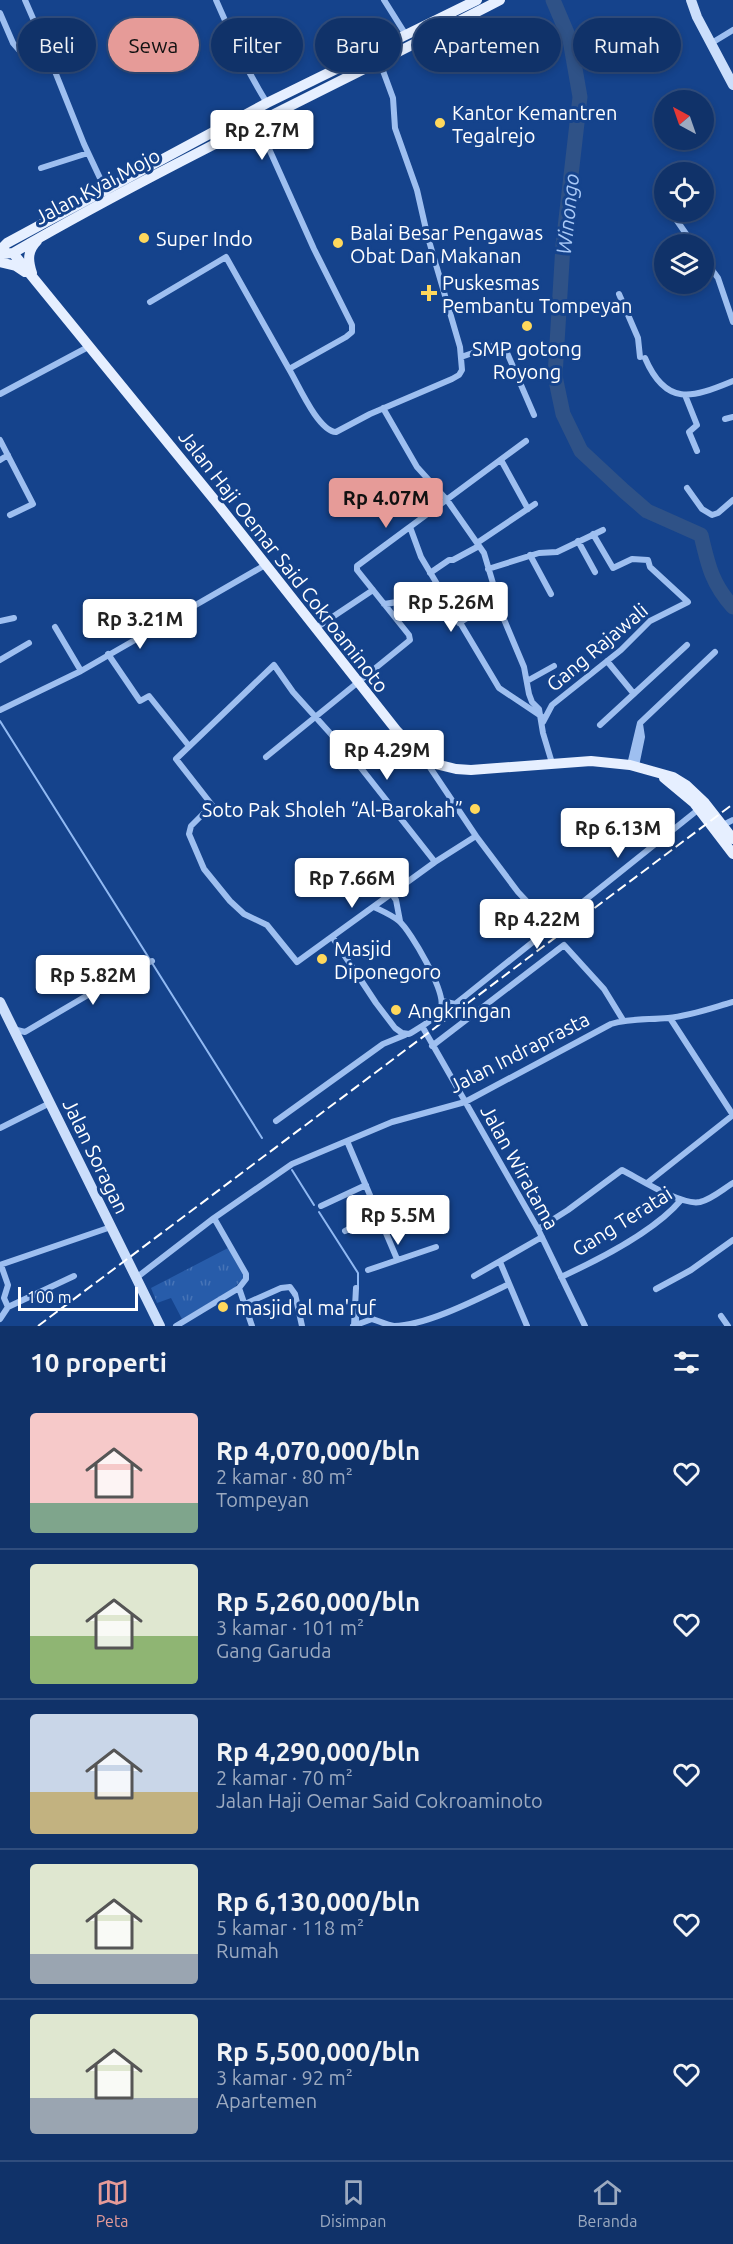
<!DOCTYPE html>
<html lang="id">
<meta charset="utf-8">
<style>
:root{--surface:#103269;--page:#193a6f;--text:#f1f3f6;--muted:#9caac0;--line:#304d7d;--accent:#e69b98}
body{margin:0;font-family:Ubuntu,sans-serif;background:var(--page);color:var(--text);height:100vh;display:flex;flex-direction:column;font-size:22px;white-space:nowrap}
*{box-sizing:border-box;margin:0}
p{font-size:20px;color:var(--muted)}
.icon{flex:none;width:33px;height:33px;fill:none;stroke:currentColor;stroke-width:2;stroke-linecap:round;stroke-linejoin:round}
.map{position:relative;height:1326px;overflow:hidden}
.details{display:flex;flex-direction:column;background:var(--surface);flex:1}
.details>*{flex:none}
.top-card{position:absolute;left:18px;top:18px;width:698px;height:54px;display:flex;gap:12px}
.needle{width:39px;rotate:320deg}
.tools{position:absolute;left:654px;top:90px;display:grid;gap:12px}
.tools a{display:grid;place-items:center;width:60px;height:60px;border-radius:50%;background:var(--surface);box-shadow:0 3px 9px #0003,0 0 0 2px var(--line);font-size:30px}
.scale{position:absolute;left:18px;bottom:15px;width:120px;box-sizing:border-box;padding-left:6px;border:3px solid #fff;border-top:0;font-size:16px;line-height:21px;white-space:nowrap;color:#fff;-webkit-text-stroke:4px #15438c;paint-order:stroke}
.price{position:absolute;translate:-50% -51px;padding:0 14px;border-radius:6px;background:#fff;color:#222;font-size:20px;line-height:39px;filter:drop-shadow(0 2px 3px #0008)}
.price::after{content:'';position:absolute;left:50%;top:36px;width:18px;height:14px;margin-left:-9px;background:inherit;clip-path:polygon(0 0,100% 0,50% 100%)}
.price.on{background:var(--accent);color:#111}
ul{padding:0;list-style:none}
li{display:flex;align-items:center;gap:18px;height:150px;padding:0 30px}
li+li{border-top:2px solid var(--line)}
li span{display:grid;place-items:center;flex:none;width:168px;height:120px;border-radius:6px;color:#555}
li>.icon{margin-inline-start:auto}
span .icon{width:72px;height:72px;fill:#fffc;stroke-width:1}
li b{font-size:26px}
h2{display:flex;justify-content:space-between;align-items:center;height:72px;padding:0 30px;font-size:26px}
.pill{padding:0 21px;border-radius:27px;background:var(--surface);box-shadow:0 3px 9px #0003,0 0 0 2px var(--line);font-size:21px;line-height:54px}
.pill.on{background:var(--accent);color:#111}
.dock{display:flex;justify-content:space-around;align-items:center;height:84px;border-top:2px solid var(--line);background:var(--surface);font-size:16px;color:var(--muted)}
.dock a{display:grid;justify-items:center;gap:3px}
.dock .on{color:var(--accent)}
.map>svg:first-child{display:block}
</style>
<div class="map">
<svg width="733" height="1326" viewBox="0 0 733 1326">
<defs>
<pattern id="grass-tufts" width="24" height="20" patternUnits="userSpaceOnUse" patternTransform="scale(1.5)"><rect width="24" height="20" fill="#275caa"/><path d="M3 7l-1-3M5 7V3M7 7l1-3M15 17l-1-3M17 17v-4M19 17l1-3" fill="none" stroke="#4774b7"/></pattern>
</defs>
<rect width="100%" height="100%" fill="#15438c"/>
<path fill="url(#grass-tufts)" d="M228,1248L244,1277L234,1288L182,1319L171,1298L157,1303L151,1288Z"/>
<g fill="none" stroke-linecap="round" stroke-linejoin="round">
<path stroke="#90b9f3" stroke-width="2" d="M0,721L262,1138
M292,1170L314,1205
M319,1212L358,1273V1288
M358,1305V1323"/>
<path stroke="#2f5287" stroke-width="15" d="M553,0L570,40L580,97L563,245L555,376L563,414L581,451L624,491L647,511L701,535C708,565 712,584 733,607"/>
<path stroke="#9ebff0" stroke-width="6" d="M25,0L42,39
M216,0C232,36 246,70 267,103
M384,0L406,35
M0,13L13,43L19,50L42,39L84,144L107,193
M710,44L733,30
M257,122L314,249L352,325V332L346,337L289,369C298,384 318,431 336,432L370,414L452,379L459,375L462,370L460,347L427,234L417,190L395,128L393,98L379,60
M41,168L88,153
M659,194L664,202
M671,212L693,244
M704,259L718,278L733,322
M619,294L638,338L640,357
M150,302L226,257L289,369
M461,357L493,346L505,348L534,415
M645,358C666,407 692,398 733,381
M0,394L90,346
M685,395L697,425L689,432L697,451
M383,408L417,467L447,500L484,553L503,617L524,667L529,694L532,702L539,709L543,733L552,763
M725,419L733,417
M0,440L33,504L10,515
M0,460L8,455
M501,460L528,509
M687,488L702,509L712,515L718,513L733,500
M410,527L421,557L499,688L541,716
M578,541L595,572
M477,543L535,504
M530,555L551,594
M488,569L539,553L557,552L603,530
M430,573L449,560H453L479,546
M384,604C406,602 417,594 436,583
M0,621L14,618
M459,623L498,599
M55,627L81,671
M316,628L373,590
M108,654L140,701L149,696L189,746
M0,660L29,643
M607,661L634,694
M527,681L554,666
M0,710L81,671L267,564
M543,722L552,705L621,650L650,621L688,602L650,567L648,560L632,559L613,568L593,534
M600,725L687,645
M266,757L410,640L409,635L357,570V566L526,441
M357,763L397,731
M427,763L476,836L435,862L297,962L267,925L244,914L230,901L204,869L189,834L191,826L212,805L176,759L274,665L293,692L357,763L435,862
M630,765L640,723L715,652
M636,766L642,737L640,724
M723,825L733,820
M476,836L518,892L551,927
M392,894L396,900L400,921
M333,938L376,1003L395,1028L402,1033L409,1034C419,1028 437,1019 441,1007C446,992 411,931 399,921C392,915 382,911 374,907
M442,1001L455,1004L464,997L699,809
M670,1018L733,1115
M422,1026L538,1229L585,1326
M13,1029L25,1032L127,972L152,961
M432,1046L564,945L604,989L623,1020
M276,1121L383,1044L405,1035
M0,1128L50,1103
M347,1141L397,1259
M647,1183L733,1115
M321,1206L366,1185
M384,1227L423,1211
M538,1229L568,1210L622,1170C640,1179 681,1206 700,1202C712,1199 723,1189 733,1183
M345,1231L379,1214
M500,1262L527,1326
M0,1265L111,1227
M1,1265L8,1285L4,1298L8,1307
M368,1270L436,1247
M474,1276L542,1237
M561,1277C598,1260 655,1231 681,1200
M136,1278L214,1218L292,1164L392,1122L465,1102L611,1024C630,1018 649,1020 668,1018C690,1016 712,1008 733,1002
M239,1288L252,1326
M656,1289L691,1270L733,1240
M245,1304L281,1288L290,1287L295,1294L302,1326
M721,1316L728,1326
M0,1319L8,1307L74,1276
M176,1326L239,1288L246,1279V1274L214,1218
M353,1326L372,1319C379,1321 387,1325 394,1326C426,1326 480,1298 509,1284
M354,1326L356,1288"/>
<path stroke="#cbdefb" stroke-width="10" d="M691,0L697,17L733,85
M0,1002L160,1326"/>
<path stroke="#e6efff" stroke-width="10" d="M0,250L7,243L44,223L267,103L477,0
M13,253L217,503L397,731L427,762L456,769L471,770L591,761L630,765L673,777L686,785L705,803L733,839
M0,254L13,253C172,161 338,84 500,0
M0,262L16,266L25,272
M32,273C28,261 27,251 37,241
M664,778L694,803L733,854"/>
<path stroke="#fff" stroke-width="2" stroke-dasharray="10 4.5" stroke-linecap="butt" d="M38,1326L733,804"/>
</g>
<g fill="#ffd85c" stroke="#15438c" stroke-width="2">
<circle cx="440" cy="123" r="6"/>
<circle cx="144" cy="238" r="6"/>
<circle cx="338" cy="243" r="6"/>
<path d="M426 284h6v6h6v6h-6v6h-6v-6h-6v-6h6z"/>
<circle cx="527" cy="326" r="6"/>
<circle cx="475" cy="809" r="6"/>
<circle cx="322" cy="959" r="6"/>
<circle cx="396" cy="1010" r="6"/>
<circle cx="223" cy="1307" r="6"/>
</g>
<g text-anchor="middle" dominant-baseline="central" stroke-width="6" stroke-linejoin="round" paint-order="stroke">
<g font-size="20" fill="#fff" stroke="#15438c" text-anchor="start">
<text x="452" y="112">Kantor Kemantren<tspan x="452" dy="23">Tegalrejo</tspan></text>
<text x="350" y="232">Balai Besar Pengawas<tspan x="350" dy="23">Obat Dan Makanan</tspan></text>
<text x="156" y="238">Super Indo</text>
<text x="442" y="282">Puskesmas<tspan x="442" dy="23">Pembantu Tompeyan</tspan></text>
<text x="527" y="348" text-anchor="middle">SMP gotong<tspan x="527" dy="23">Royong</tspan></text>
<text x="463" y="809" text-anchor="end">Soto Pak Sholeh “Al-Barokah”</text>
<text x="334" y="948">Masjid<tspan x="334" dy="23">Diponegoro</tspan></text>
<text x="408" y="1010">Angkringan</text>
<text x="235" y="1307">masjid al ma'ruf</text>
</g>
<g font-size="20" fill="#fff" stroke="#15438c">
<text transform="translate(97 186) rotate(-28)">Jalan Kyai Mojo</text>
<text transform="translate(284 561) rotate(52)">Jalan Haji Oemar Said Cokroaminoto</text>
<text transform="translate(597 647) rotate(-40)">Gang Rajawali</text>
<text transform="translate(519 1052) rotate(-27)">Jalan Indraprasta</text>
<text transform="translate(96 1156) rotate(64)">Jalan Soragan</text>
<text transform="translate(520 1167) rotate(61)">Jalan Wiratama</text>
<text transform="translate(622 1221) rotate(-32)">Gang Teratai</text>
</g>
<g font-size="21" font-style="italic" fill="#a9c9f7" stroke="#15438c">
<text transform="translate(567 214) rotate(-84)">Winongo</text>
</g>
</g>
</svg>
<div class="tools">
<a><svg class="needle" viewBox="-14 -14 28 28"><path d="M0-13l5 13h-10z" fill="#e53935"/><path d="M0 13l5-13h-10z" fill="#9caac0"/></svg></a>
<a><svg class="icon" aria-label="locate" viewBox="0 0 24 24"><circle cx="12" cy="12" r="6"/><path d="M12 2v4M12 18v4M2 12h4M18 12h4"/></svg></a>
<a><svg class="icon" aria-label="layers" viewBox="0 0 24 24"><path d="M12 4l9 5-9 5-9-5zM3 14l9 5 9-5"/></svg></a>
</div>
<div class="scale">100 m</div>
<b class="price" style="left:262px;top:161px">Rp 2.7M</b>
<b class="price on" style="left:386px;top:529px">Rp 4.07M</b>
<b class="price" style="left:451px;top:633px">Rp 5.26M</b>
<b class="price" style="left:140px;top:650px">Rp 3.21M</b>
<b class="price" style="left:387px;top:781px">Rp 4.29M</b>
<b class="price" style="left:618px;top:859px">Rp 6.13M</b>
<b class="price" style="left:352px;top:909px">Rp 7.66M</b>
<b class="price" style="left:537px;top:950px">Rp 4.22M</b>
<b class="price" style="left:93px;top:1006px">Rp 5.82M</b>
<b class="price" style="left:398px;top:1246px">Rp 5.5M</b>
<div class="top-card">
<a class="pill">Beli</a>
<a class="pill on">Sewa</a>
<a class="pill">Filter</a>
<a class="pill">Baru</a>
<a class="pill">Apartemen</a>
<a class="pill">Rumah</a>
</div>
</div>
<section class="details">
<h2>10 properti<svg class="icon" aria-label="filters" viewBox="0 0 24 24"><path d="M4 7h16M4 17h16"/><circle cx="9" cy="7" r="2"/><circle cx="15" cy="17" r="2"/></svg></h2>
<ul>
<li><span style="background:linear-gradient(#f6c9c9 75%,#7fa58c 0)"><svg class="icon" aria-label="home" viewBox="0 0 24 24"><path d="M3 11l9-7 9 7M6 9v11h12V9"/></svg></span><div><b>Rp 4,070,000/bln</b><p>2 kamar · 80 m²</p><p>Tompeyan</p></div><svg class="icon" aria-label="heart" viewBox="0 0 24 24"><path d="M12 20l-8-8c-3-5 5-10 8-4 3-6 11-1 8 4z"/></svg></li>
<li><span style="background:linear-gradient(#dfe7d0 60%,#8fb573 0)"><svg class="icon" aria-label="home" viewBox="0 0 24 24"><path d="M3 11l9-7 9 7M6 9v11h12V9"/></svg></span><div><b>Rp 5,260,000/bln</b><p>3 kamar · 101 m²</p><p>Gang Garuda</p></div><svg class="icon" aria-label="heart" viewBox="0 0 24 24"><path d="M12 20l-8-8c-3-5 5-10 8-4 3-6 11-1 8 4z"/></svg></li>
<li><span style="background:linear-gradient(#c9d6e8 65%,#c2b280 0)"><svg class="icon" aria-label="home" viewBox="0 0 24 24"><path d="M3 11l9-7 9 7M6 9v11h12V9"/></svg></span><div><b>Rp 4,290,000/bln</b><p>2 kamar · 70 m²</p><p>Jalan Haji Oemar Said Cokroaminoto</p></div><svg class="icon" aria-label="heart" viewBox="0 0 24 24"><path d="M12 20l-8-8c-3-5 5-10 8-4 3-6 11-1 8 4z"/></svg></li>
<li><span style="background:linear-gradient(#dfe7d0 75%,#9aa5b1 0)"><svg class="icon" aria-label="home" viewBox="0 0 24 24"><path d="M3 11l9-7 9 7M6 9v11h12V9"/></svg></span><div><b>Rp 6,130,000/bln</b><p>5 kamar · 118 m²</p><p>Rumah</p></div><svg class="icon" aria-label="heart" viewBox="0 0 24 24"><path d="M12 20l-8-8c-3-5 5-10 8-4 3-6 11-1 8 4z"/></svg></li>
<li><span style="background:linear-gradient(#dfe7d0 70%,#9aa5b1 0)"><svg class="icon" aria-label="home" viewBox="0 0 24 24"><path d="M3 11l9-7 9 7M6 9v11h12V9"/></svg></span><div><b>Rp 5,500,000/bln</b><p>3 kamar · 92 m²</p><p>Apartemen</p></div><svg class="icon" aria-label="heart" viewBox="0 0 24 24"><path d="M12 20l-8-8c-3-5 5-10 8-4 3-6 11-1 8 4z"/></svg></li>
</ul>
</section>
<nav class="dock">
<a class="on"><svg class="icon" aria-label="map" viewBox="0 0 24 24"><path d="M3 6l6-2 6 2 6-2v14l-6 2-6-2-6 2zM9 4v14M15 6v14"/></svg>Peta</a>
<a><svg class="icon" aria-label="saved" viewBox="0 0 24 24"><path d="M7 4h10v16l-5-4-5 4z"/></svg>Disimpan</a>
<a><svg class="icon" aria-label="home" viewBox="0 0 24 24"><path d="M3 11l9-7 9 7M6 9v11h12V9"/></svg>Beranda</a>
</nav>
